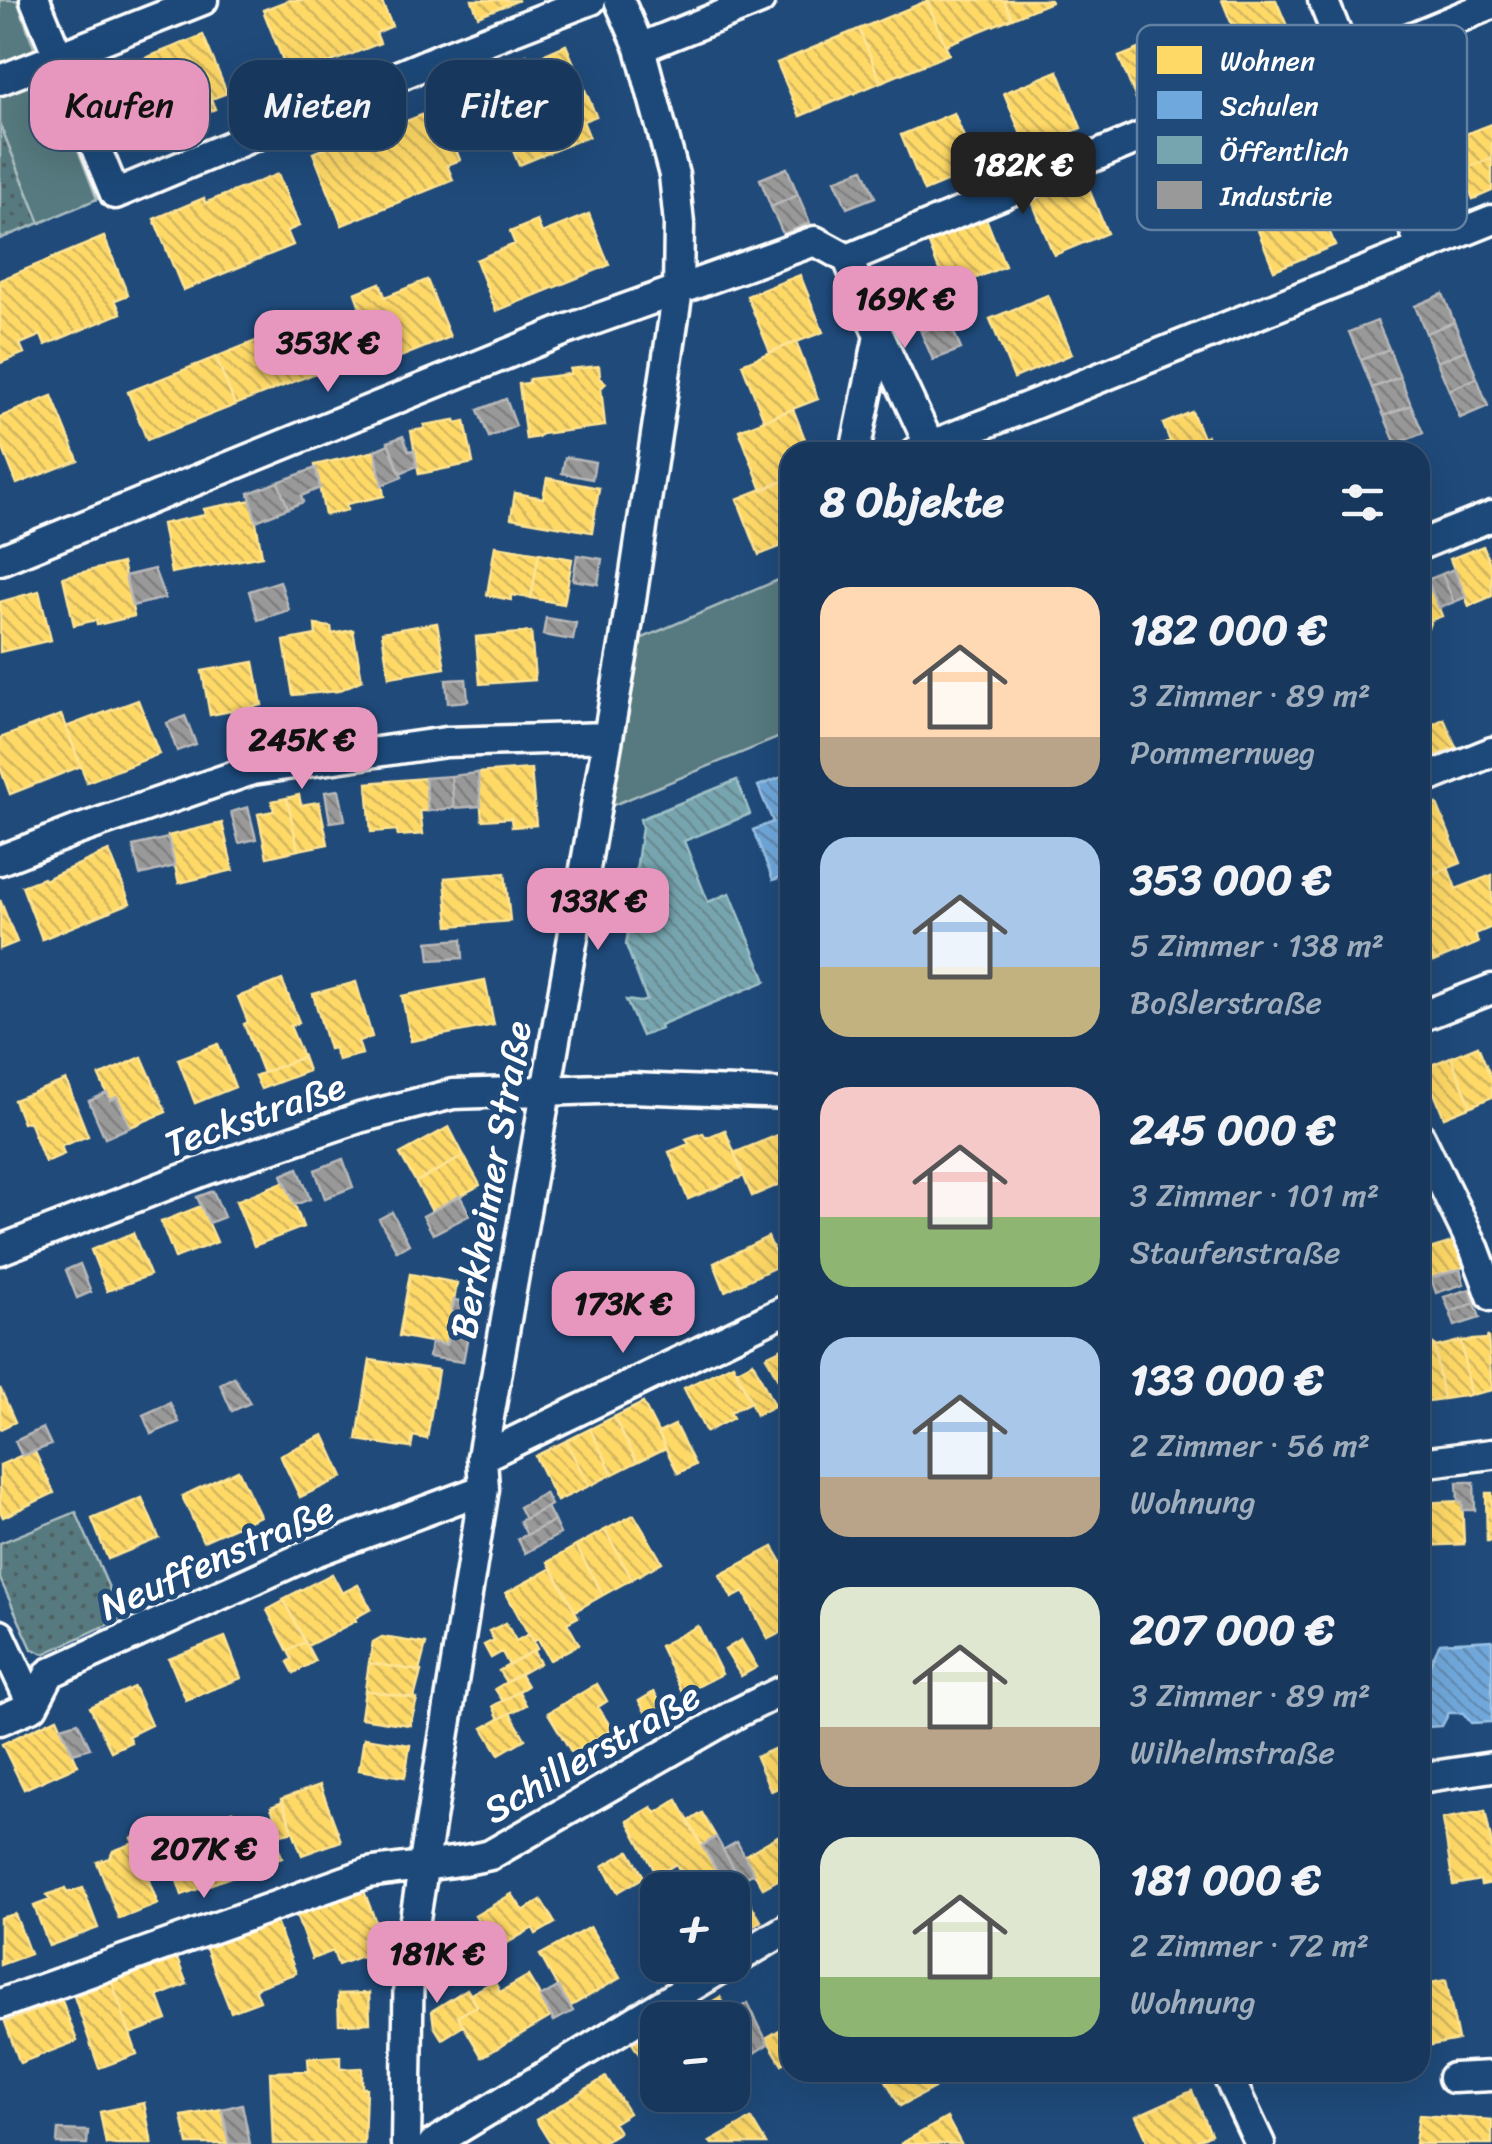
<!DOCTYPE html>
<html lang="de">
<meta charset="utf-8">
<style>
:root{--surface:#17385c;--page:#244365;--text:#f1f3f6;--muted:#9eacbb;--line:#365272;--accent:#e797bd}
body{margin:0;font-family:Sriracha,sans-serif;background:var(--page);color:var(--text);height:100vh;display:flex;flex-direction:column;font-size:38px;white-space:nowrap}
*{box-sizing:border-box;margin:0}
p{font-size:32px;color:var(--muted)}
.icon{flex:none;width:55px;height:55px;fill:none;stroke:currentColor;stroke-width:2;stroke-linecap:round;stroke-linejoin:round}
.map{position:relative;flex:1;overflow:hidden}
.drawer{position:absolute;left:780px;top:442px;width:650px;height:1640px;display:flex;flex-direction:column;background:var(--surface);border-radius:30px;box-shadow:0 10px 40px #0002,0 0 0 2px var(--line)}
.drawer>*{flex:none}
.top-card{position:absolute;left:30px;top:60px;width:600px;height:90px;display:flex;gap:20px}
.fabs{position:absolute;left:640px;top:1872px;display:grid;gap:20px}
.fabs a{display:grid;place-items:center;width:110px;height:110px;border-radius:20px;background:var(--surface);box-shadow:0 10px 40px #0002,0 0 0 2px var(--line);font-size:50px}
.price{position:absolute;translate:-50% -85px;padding:0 22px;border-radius:20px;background:var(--accent);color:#111;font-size:32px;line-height:65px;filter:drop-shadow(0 2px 5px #0008)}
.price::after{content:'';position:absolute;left:50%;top:60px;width:30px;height:22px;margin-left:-15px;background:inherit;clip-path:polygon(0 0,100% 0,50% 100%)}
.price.selected{background:#222;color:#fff}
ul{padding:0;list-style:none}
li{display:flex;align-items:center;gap:30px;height:250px;padding:0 40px}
li span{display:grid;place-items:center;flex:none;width:280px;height:200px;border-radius:30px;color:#555}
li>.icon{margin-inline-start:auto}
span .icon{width:120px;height:120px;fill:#fffc;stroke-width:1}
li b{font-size:42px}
h2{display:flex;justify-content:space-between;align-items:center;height:120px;padding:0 40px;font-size:42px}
.chip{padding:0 35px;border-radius:30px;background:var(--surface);box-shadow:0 10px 40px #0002,0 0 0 2px var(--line);font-size:35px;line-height:90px}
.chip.selected{background:var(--accent);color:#111}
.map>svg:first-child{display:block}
</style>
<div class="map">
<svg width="1492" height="2144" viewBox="0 0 1492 2144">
<defs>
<pattern id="grass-dots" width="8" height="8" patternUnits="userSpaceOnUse" patternTransform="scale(2.5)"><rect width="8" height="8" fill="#567a7f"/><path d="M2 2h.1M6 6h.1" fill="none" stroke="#506163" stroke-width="1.8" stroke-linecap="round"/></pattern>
<pattern id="homes-back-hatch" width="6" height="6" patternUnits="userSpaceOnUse" patternTransform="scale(2.5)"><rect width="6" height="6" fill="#ffd966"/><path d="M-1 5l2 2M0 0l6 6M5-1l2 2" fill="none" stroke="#d2b660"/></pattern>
<pattern id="schools-back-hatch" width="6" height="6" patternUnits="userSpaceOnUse" patternTransform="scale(2.5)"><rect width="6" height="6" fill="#6fa8dc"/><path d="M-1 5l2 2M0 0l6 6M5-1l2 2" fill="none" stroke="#648cb1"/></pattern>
<pattern id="public-back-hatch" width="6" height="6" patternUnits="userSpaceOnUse" patternTransform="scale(2.5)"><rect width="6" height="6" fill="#76a5af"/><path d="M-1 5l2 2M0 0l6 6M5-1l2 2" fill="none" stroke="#698a91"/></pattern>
<pattern id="industry-back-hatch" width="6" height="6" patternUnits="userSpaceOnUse" patternTransform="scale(2.5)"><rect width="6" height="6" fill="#999"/><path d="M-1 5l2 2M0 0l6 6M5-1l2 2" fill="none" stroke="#7e7e7e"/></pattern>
</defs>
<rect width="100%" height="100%" fill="#1f4a7a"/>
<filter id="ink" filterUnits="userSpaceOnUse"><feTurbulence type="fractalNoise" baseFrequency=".01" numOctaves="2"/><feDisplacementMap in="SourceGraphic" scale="20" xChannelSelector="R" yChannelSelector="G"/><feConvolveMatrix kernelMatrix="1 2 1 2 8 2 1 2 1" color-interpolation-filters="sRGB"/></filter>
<g filter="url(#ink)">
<path fill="url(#grass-dots)" stroke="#aabcbf" stroke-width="2.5" d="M0,124L40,223L0,239Z
M76,1512L122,1618L44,1654L32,1649L0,1579V1543Z"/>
<path fill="#567a7f" stroke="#aabcbf" stroke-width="2.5" d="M0,0H17L35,50L0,67Z
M38,73L50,77L97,199L40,223L0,124V90Z
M790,575V733L594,813L624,646Z"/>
<path fill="url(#homes-back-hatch)" stroke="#ffe494" stroke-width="2.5" d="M289,0H381L392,26L376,33L380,43L306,72L302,62L286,68L263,10Z
M472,0H519L478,16Z
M1004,0H1050L1051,2L1012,18Z
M1004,0L1012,18L945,45L927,0Z
M1222,0H1276L1292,38L1245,57Z
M927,1L949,54L881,82L859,29Z
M859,29L881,82L800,116L777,63Z
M203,35L227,93L211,99L215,109L141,138L137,129L122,135L98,77Z
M1159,41L1164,52L1180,45L1186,58L1178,62L1188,87L1139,106L1119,57Z
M566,45L596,116L583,121L589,136L519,165L493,101L485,104L474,77L527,55L529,61Z
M1058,71L1081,128L1027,149L1004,93Z
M439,108L460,160L447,165L453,180L342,225L313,153L362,133L364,138Z
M954,113L977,169L924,191L901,135Z
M1492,124V158L1461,170L1450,140Z
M1492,158V191L1473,199L1461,170Z
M278,174L299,226L287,231L293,245L183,290L154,219L204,198L205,203Z
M1084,177L1107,233L1054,255L1031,199Z
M1312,189L1335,245L1274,270L1251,213Z
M983,211L1005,266L947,290L925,234Z
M589,214L609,265L496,311L476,260L515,244L510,232L537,221L542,233Z
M104,237L128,295L115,300L121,313L45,345L41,335L20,344L24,353L0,363V280Z
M800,275L823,332L770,352L747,296Z
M427,280L450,337L383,364L379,355L344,369L324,321L360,307L355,293L380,283L385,297Z
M1048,295L1072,354L1014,378L990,319Z
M304,322L323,370L235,405L216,357Z
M796,342L818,399L764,420L742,364Z
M216,357L235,405L147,440L128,392Z
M599,366L600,378L606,383L601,388L605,426L541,434L538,437L526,439L519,384L529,383V379L570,374V369Z
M52,396L78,460L17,484L0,441V417Z
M793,409L810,452H790V478L762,490L739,430Z
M1192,412L1203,438L1207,436L1214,452H1143L1170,441L1163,424Z
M455,420L456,423L465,421L473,463L419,474L411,431L424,429V425Z
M376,451L384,496L346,504L347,510L325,515L315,465Z
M547,478L599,488L592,532L511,518L515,493L543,498Z
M790,478V543L759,555L737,499Z
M252,500L262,556L171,573L162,524L205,515L204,509Z
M495,546L539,553L531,598L512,595L511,600L487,595Z
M1483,546L1492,568V596L1469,606L1450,559Z
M539,553L572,559L564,604L531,598Z
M122,563L134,616L97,625L96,620L74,625L63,577Z
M1423,569L1442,616L1431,620L1428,628L1420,632V570Z
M39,591L51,640L0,652V602Z
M437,623L445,668L389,677L382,632Z
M315,625L331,627L332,634L353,630L362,680L338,691L293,695L284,641L316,635Z
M531,632L535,680L480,684L476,637Z
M254,662L262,705L210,715L202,671Z
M138,700L159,754L87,782L66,727Z
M61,715L81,766L10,794L0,767V738Z
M1444,719L1456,747L1427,759L1420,740V730Z
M531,769L536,825L512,827L511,818L482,820L478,773Z
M425,778L428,811H420L423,834L398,836L397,830L371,832L367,783Z
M299,795L301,805L319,802L328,844L298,850L287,798Z
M287,798L298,850L267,857L258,814L274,811L272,801Z
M1437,804L1461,863L1420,879V811Z
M222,823L233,870L179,883L168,836Z
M109,851L130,903L42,939L22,886L43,878L44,880Z
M1448,868L1456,889L1492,875V927L1475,934L1478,943L1433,962L1420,929V879Z
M505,873L510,921L449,926L445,878Z
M0,900L17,942L0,949Z
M282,980L299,1022L290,1026L303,1057L263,1073L244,1024L248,1022L238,997Z
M485,980L494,1025L411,1041L402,996Z
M356,982L372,1037L358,1041L362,1054L338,1060L334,1048L329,1049L313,994Z
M218,1044L235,1087L195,1103L178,1059Z
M1478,1046L1492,1080V1097L1471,1106L1451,1057Z
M142,1057L166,1112L130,1127L117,1097L110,1100L99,1076Z
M303,1057L308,1071L261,1089L255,1076Z
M1451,1057L1471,1106L1444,1117L1424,1068Z
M66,1080L88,1136L61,1146L64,1154L45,1162L29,1121L23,1123L14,1100Z
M449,1127L464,1156L416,1182L400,1154Z
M725,1130L744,1176L688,1199L669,1152L689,1144L686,1139L703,1133L706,1138Z
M790,1130V1180L752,1196L734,1153Z
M464,1156L480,1185L432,1211L416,1182Z
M286,1181L303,1227L254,1246L236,1201Z
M201,1206L217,1242L175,1258L161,1222Z
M133,1233L150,1275L107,1291L91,1250Z
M768,1237L780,1265L725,1291L714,1263Z
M1459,1240L1467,1266L1420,1281V1252Z
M410,1274L457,1283L446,1345L399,1336Z
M1488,1336L1492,1390L1470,1395L1461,1341L1487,1339Z
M1460,1341H1461L1470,1395L1443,1399L1434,1345L1436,1347Z
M1434,1345L1443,1399L1420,1402V1350Z
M783,1348L790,1363V1376L779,1381L766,1356Z
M370,1360L438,1370L427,1439L413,1436L411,1448L357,1440Z
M753,1362L774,1406L756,1415L736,1371Z
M733,1364L751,1402L730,1412L733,1418L706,1432L684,1388Z
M0,1388L15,1422L0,1429Z
M643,1403L666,1448L637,1462L614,1417Z
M614,1417L637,1462L613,1474L590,1429Z
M675,1425L695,1465L678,1473L658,1433Z
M590,1429L613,1474L589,1486L566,1441Z
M324,1435L343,1477L300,1497L280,1455Z
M566,1441L589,1486L557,1501L535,1456Z
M34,1450L54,1493L3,1517L0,1511V1465Z
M238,1470L260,1516L203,1541L182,1496Z
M1486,1493H1492V1541H1487Z
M142,1498L159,1538L108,1559L92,1519Z
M1462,1501L1464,1544L1420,1546V1503Z
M634,1515L662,1562L632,1579L605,1530Z
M605,1530L632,1579L603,1595L576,1546Z
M576,1546L603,1595L575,1611L548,1562Z
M773,1547L790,1576V1628L768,1639L744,1592L732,1598L720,1575Z
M552,1568L578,1617L567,1623L579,1644L550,1660L538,1639L533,1642L506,1593Z
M332,1574L342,1593L358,1585L371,1609L355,1618L356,1621L307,1646L283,1599Z
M284,1601L305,1642L288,1651L267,1610Z
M506,1623L516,1641L529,1634L537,1649L509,1665L502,1652L491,1658L484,1645L494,1640L489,1631Z
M698,1626L722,1674L683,1694L660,1646Z
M225,1637L241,1678L186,1700L169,1659Z
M382,1637L426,1644L419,1671L369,1663L373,1642Z
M741,1640L757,1667L741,1676L725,1650Z
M305,1642L315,1661L294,1673L288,1662L292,1659L288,1651Z
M533,1651L540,1663L506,1682L499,1671Z
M369,1663L421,1671L414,1698L365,1690Z
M520,1674L527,1686L503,1701L495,1689Z
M597,1684L607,1701L598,1707L612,1729L572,1753L548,1713Z
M134,1687L151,1725L128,1736L131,1742L111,1751L90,1707Z
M365,1690L417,1699L410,1725L361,1718Z
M519,1692L526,1705L499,1719L493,1706Z
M654,1692L670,1718L654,1727L639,1701Z
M510,1713L525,1739L499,1754L483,1728Z
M57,1718L78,1765L24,1789L2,1744Z
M364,1738L410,1745L405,1777L359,1770Z
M790,1742V1791L786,1784L771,1791L756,1757Z
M320,1785L341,1841L302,1855L281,1799Z
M677,1800L716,1871L689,1887L676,1864L657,1875L628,1821L652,1807L656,1813Z
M283,1802L293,1831L281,1834L271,1807Z
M232,1811L239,1827L266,1816L282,1857L233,1876L213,1819Z
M1485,1811L1492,1845V1883L1481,1885L1480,1880L1453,1885L1443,1819Z
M702,1813L716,1837L702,1846L688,1822Z
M213,1819L233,1876L182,1895L168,1854L180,1849L176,1840L194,1832L192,1827Z
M147,1832L158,1860L144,1866L132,1838Z
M783,1833L790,1846V1873L763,1888L744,1856Z
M134,1843L158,1904L119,1919L97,1862L110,1858L113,1851Z
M629,1851L644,1877L618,1892L603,1866Z
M362,1886L380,1933L362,1940L367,1954L338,1965L333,1951L312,1959L295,1912Z
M65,1888L67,1893L83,1888L98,1928L49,1946L34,1906L50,1900L47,1895Z
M512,1894L523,1911L541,1900L555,1923L536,1934L533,1928L497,1949L501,1955L485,1965L471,1942L486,1933L475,1916Z
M746,1896L761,1921L732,1939V1904Z
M15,1914L30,1954L0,1965V1918Z
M275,1920L296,1973L255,1988L260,2001L231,2012L205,1946Z
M590,1927L620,1978L569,2007L540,1955Z
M177,1959L187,1984L158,1996L167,2020L130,2034L112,1982Z
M528,1976L552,2016L482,2057L458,2016L477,2006L471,1994L494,1981L500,1992Z
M1446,1980L1458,2040L1426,2046L1420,2016V1985Z
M112,1982L137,2054L99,2068L74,1996Z
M467,1989L477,2006L458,2016L463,2026L442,2039L434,2026L432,2011Z
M369,1993L370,2023L339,2024L338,1994Z
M720,1997L747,2041L732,2049V2020H682Z
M62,2001L77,2041L20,2063L5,2022Z
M790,2024V2059L782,2064L766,2038Z
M658,2027V2084L632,2043Z
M340,2056V2069L362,2068V2088H366L364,2144H273L270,2072L309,2071L308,2058Z
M874,2072H926L934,2088L900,2106L882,2073L876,2077Z
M606,2077L629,2113L613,2123L619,2132L599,2144H551L536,2120Z
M1192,2091L1211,2134L1190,2144H1149L1136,2116Z
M144,2103L152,2144H106L100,2112Z
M222,2109L229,2144H188L182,2116Z
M1419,2115L1492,2120V2144H1415Z
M947,2118L961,2144H900Z
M751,2119L766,2144H712L710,2142Z"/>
<path fill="url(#schools-back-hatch)" stroke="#9ac2e6" stroke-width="2.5" d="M790,774V874L773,880L753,830L773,822L758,786Z
M1492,1640V1722L1471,1723L1463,1713H1449L1442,1726L1427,1727L1420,1721V1711L1430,1689L1422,1681L1440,1643Z"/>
<path fill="url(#public-back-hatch)" stroke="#9fc0c7" stroke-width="2.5" d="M737,780L750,814L684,841L708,902L730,893L766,981L660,1025L661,1029L642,1036L626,1000L641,1002L647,1000L626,945L642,827L640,819Z"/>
<path fill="url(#industry-back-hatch)" stroke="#b8b8b8" stroke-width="2.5" d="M787,168L798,195L771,207L760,179Z
M863,169L875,197L847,208L835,180Z
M798,195L810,223L783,234L771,207Z
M1443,294L1454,322L1426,333L1415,306Z
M944,306L949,321L921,332L915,318Z
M949,321L961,349L933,360L921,332Z
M1377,321L1389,349L1361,360L1349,332Z
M1454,322L1466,350L1437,362L1426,333Z
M1389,349L1400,377L1372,388L1361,360Z
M1466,350L1477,378L1449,390L1437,362Z
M1400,377L1411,405L1384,416L1372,388Z
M1477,378L1488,406L1460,418L1449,390Z
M506,399L516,426L489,437L478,410Z
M1411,405L1423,433L1396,444L1384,416Z
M403,436L409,451L414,450L417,466L400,473L388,442Z
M389,444L402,477L382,485L375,450Z
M568,457L595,462L592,479L562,473L565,458Z
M316,468L320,488L301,496L303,502L288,508L278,482Z
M278,482L288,508L256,521L249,493Z
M577,555L602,559L598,584L573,580Z
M154,569L165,598L132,606L125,576Z
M1454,569L1466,597L1454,602L1442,574Z
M1442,574L1454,602L1439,608L1427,580Z
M280,581L289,610L258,620L249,591Z
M546,618L576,623L573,640L543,635Z
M466,679L468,701L448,703L446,680Z
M185,716L196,744L177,751L167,723Z
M478,773L481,806L454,808L451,776Z
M451,776L454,808L428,811L425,778Z
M339,790L345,820L330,822L325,792Z
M248,807L256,839L239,843L231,812Z
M168,838L175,866L140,875L133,846Z
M462,939L463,958L430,960L428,942Z
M107,1093L110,1100L117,1097L130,1127L105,1138L89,1101Z
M343,1159L353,1187L325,1198L315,1170Z
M298,1168L310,1199L295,1205L282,1175Z
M213,1191L224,1217L209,1223L197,1197Z
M460,1196L470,1215L433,1234L423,1216Z
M392,1212L409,1244L397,1251L379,1219Z
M80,1264L91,1292L77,1298L66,1270Z
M1460,1269L1464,1284L1436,1293L1431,1278Z
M1470,1289L1475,1303L1450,1312L1444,1297Z
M454,1300L474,1303L463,1362L429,1357L431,1342L446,1345Z
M1475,1303L1480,1318L1455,1326L1450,1312Z
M234,1377L250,1403L232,1411L220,1384Z
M170,1403L179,1422L151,1434L143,1415Z
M43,1428L51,1445L22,1456L15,1441Z
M1457,1482H1474L1475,1510H1463L1462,1501H1458Z
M545,1493L551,1505L525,1519L519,1507Z
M547,1507L554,1521L527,1535L520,1521Z
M554,1521L560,1534L525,1553L518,1539Z
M78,1722L90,1748L73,1753L61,1727Z
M716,1837L737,1874L723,1881L702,1846Z
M737,1842L754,1873L741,1880L723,1850Z
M558,1987L573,2011L554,2021L540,1997Z
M748,2003L768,2044L754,2053L730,2014Z
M242,2104L250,2144H229L222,2109Z
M58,2130L88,2131L87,2144H57Z"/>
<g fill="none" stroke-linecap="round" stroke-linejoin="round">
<g stroke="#fff" stroke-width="35">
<path id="street" d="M35,0L115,194L446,56L591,0
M1323,0L1422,248
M640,48L760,0
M1350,63L1492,4
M0,80L203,0
M848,259L879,336L855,452
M879,336L930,446
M915,452L1492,220
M1420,545L1492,516
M0,560L563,331L815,241L848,259L1345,52
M1420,781L1492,752
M0,860L75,831L252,770L446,742L607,737
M1420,1017L1492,989
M1420,1137L1475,1250L1492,1296
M0,1250L206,1170L359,1118L453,1094L630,1088L790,1094
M482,1457L790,1308
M1420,1463L1492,1454
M0,1635L33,1706
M0,1720L33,1706L50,1673L312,1553L484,1489
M1420,1778L1492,1767
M732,1962L790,1927
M0,2004L368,1873C409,1866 450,1865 490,1855L737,1713L790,1687
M1226,2072L1260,2144
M1453,2078L1492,2076
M406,2144L409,1956L484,1489L482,1457L624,646L678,290L679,224L674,175L640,48L619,0
M433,2144L727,1965"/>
</g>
<use href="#street" stroke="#1f4a7a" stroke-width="28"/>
</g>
</g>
<g text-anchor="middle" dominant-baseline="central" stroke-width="10" stroke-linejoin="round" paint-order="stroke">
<g font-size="38" fill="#fff" stroke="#1f4a7a">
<text transform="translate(255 1115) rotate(-19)">Teckstraße</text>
<text transform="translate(491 1180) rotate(-80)">Berkheimer Straße</text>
<text transform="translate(217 1558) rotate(-24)">Neuffenstraße</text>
<text transform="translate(592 1753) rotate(-30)">Schillerstraße</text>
</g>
</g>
<rect x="1137" y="25" width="330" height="205" rx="15" fill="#1f4a7a" stroke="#6280a2" stroke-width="2.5"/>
<rect x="1157" y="46" width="45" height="28" fill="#ffd966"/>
<rect x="1157" y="91" width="45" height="28" fill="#6fa8dc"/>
<rect x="1157" y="136" width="45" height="28" fill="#76a5af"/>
<rect x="1157" y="181" width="45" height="28" fill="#999"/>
<g font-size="28" fill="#fff">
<text x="1220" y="70">Wohnen</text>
<text x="1220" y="115">Schulen</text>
<text x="1220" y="160">Öffentlich</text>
<text x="1220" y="205">Industrie</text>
</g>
</svg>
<div class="fabs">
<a>+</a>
<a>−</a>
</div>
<b class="price selected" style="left:1023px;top:217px">182K €</b>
<b class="price" style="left:905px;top:351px">169K €</b>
<b class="price" style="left:328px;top:395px">353K €</b>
<b class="price" style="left:302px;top:792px">245K €</b>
<b class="price" style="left:598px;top:953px">133K €</b>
<b class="price" style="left:623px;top:1356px">173K €</b>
<b class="price" style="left:204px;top:1901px">207K €</b>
<b class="price" style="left:437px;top:2006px">181K €</b>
<div class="top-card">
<a class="chip selected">Kaufen</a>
<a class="chip">Mieten</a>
<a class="chip">Filter</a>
</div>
<section class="drawer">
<h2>8 Objekte<svg class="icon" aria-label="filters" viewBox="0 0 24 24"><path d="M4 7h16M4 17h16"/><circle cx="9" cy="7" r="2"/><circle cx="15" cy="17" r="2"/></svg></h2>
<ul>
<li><span style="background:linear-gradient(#ffd9b3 75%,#b9a48a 0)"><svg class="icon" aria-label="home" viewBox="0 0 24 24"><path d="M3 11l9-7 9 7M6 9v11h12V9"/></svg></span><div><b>182 000 €</b><p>3 Zimmer · 89 m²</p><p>Pommernweg</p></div></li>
<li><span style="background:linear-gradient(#a9c7e8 65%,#c2b280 0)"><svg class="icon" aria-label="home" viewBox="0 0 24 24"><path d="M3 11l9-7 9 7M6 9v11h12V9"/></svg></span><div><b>353 000 €</b><p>5 Zimmer · 138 m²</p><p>Boßlerstraße</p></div></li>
<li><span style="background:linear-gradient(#f6c9c9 65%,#8fb573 0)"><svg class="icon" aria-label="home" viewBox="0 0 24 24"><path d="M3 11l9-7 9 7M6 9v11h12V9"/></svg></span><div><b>245 000 €</b><p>3 Zimmer · 101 m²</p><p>Staufenstraße</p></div></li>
<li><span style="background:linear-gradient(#a9c7e8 70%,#b9a48a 0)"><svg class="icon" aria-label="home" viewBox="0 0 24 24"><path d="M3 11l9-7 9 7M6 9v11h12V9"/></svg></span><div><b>133 000 €</b><p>2 Zimmer · 56 m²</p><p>Wohnung</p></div></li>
<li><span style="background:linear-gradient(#dfe7d0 70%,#b9a48a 0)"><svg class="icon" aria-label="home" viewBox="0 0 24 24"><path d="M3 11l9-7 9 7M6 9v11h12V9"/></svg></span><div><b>207 000 €</b><p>3 Zimmer · 89 m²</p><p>Wilhelmstraße</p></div></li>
<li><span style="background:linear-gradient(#dfe7d0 70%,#8fb573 0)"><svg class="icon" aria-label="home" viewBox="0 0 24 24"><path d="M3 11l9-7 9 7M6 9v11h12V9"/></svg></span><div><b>181 000 €</b><p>2 Zimmer · 72 m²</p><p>Wohnung</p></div></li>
</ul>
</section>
</div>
